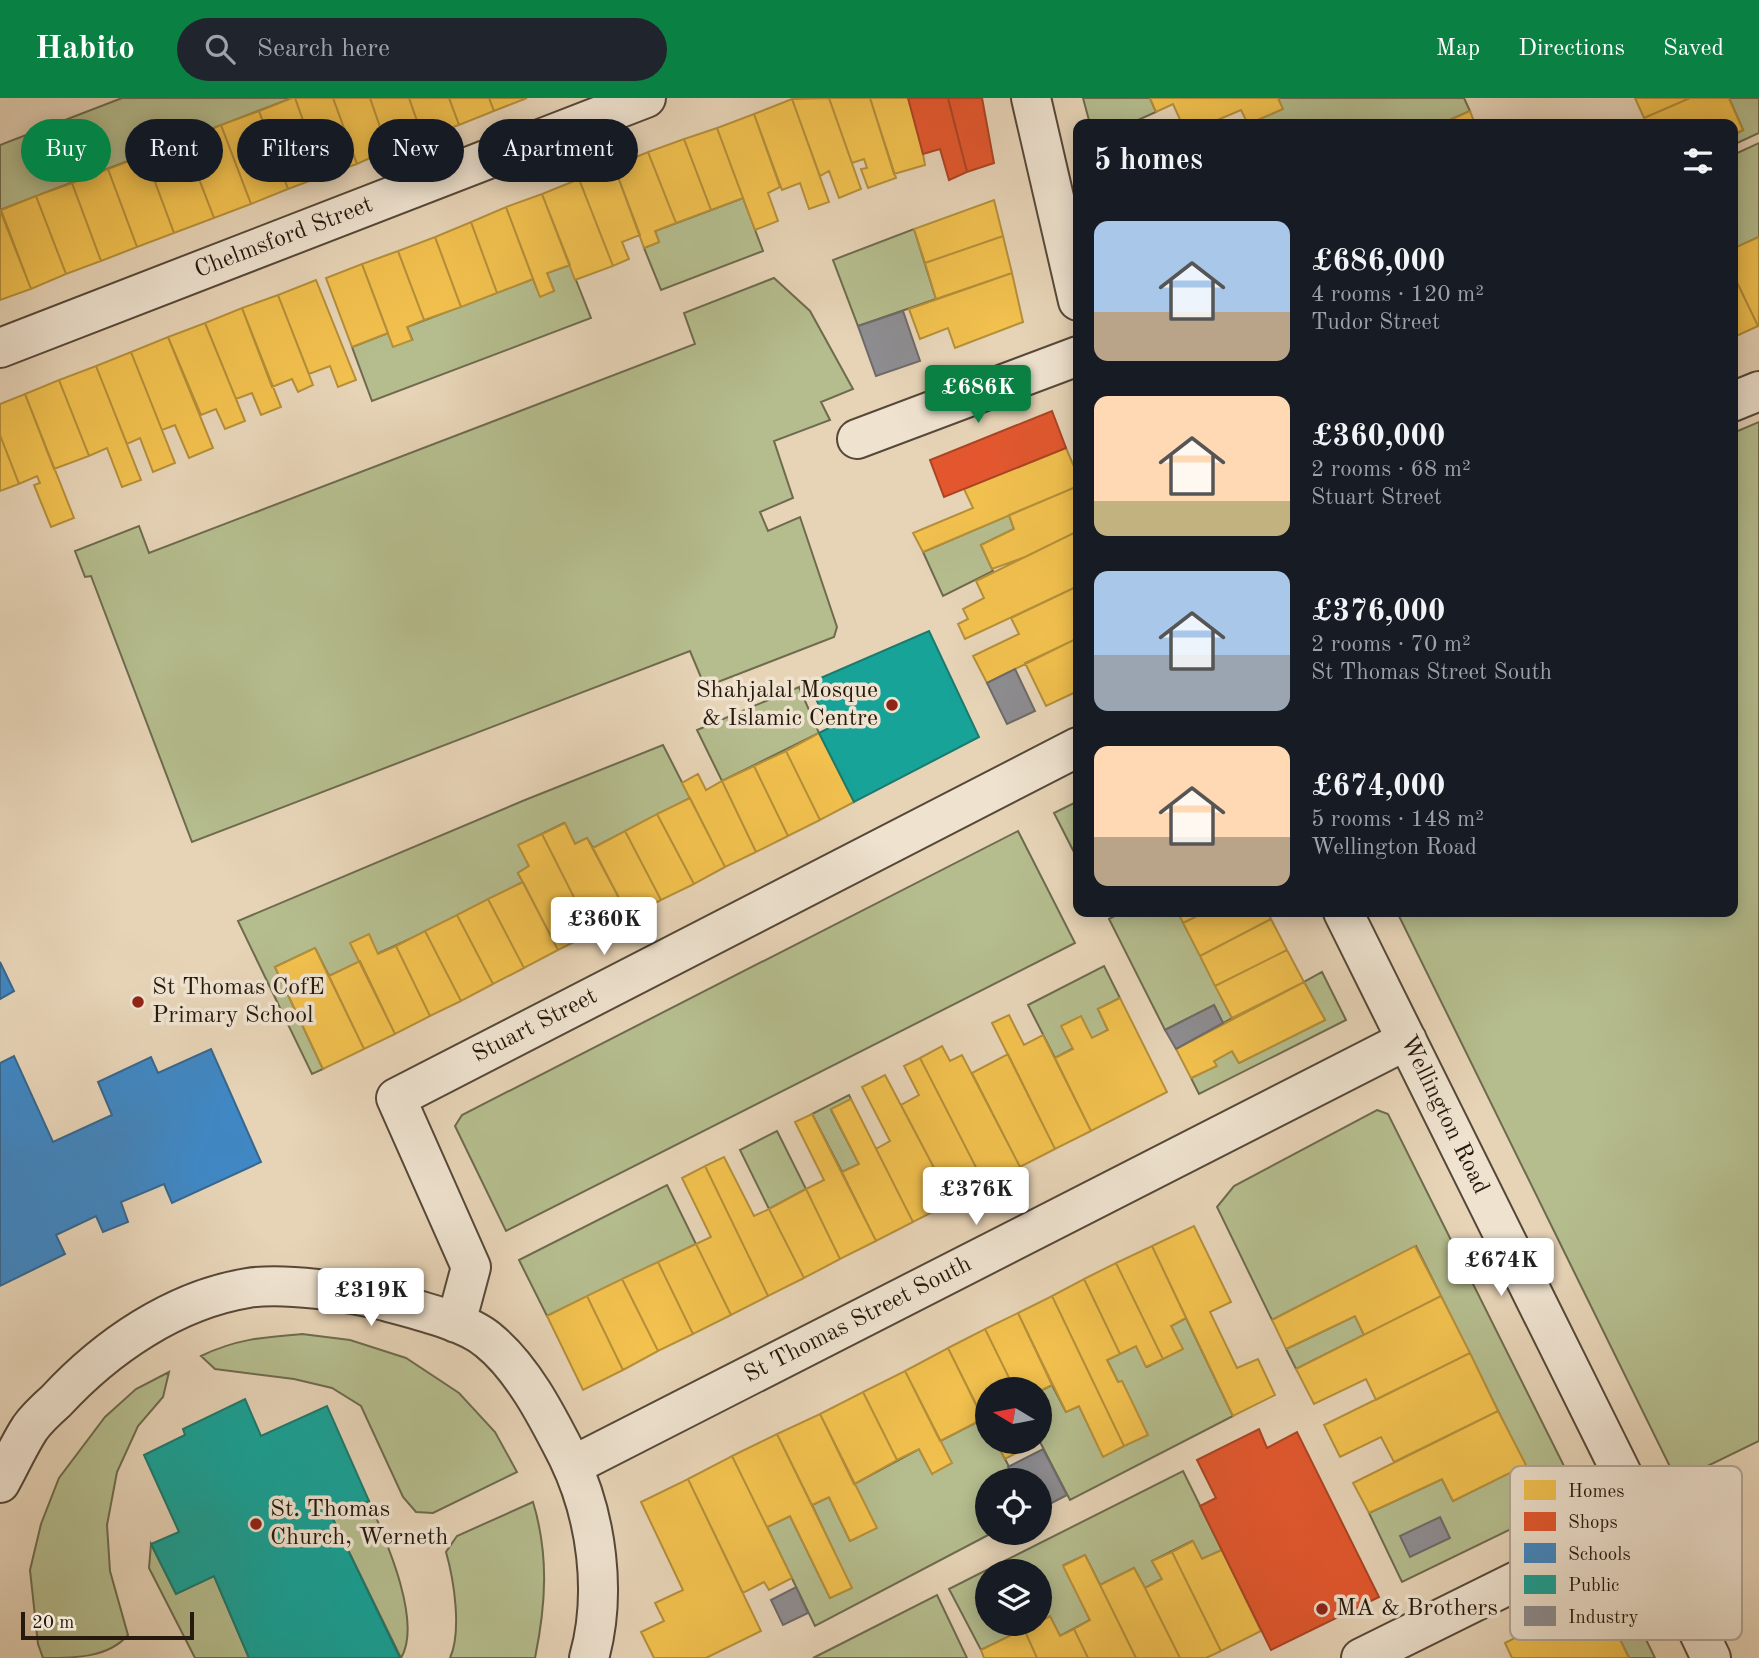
<!DOCTYPE html>
<meta charset="utf-8">
<style>
:root{--surface:#171b24;--page:#20242c;--text:#f1f3f6;--muted:#9ea1a6;--accent:#0b8043}
body{margin:0;font-family:"Old Standard TT",serif;background:var(--page);color:var(--text);height:100vh;display:flex;flex-direction:column;font-size:26px;white-space:nowrap}
*{box-sizing:border-box;margin:0}
p{font-size:23px;color:var(--muted)}
.icon{flex:none;width:38px;height:38px;fill:none;stroke:currentColor;stroke-width:2;stroke-linecap:round;stroke-linejoin:round}
.map{position:relative;flex:1;overflow:hidden}
.details{position:absolute;left:1073px;top:21px;width:665px;height:798px;display:flex;flex-direction:column;background:var(--surface);border-radius:14px;box-shadow:0 4px 18px #0003}
.details>*{flex:none}
.hud{position:absolute;left:21px;top:21px;width:665px;height:63px;display:flex;gap:14px}
.needle{width:46px;rotate:280deg}
.buttons{position:absolute;left:975px;top:1279px;display:grid;gap:14px}
.buttons a{display:grid;place-items:center;width:77px;height:77px;border-radius:50%;background:var(--surface);box-shadow:0 4px 18px #0003;font-size:35px}
.scale{position:absolute;left:21px;bottom:18px;width:173px;box-sizing:border-box;padding-left:7px;border:4px solid #26190d;border-top:0;font-size:19px;line-height:24px;white-space:nowrap;color:#26190d;-webkit-text-stroke:5px #efe3d0;paint-order:stroke}
.price{position:absolute;translate:-50% -60px;padding:0 16px;border-radius:7px;background:#fff;color:#222;font-size:23px;line-height:46px;filter:drop-shadow(0 2px 4px #0008)}
.price::after{content:'';position:absolute;left:50%;top:42px;width:21px;height:16px;margin-left:-10px;background:inherit;clip-path:polygon(0 0,100% 0,50% 100%)}
.price.selected{background:var(--accent);color:#fff}
ul{padding:0;list-style:none}
li{display:flex;align-items:center;gap:21px;height:175px;padding:0 21px}
li span{display:grid;place-items:center;flex:none;width:196px;height:140px;border-radius:14px;color:#555}
li>.icon{margin-inline-start:auto}
span .icon{width:84px;height:84px;fill:#fffc;stroke-width:1}
li b{font-size:30px}
h2{display:flex;justify-content:space-between;align-items:center;height:84px;padding:0 21px;font-size:30px}
.tag{padding:0 24px;border-radius:32px;background:var(--surface);box-shadow:0 4px 18px #0003;font-size:24px;line-height:63px}
.tag.selected{background:var(--accent);color:#fff}
header{display:flex;align-items:center;gap:42px;box-sizing:border-box;height:98px;padding:0 35px;background:var(--accent);color:#fff}
header strong{font-size:33px}
nav{display:flex;gap:38px;margin-inline-start:auto;font-size:24px}
.search{width:490px;height:63px;background:var(--page);display:flex;align-items:center;gap:18px;box-sizing:border-box;padding:0 24px;border-radius:38px;color:var(--muted);font-size:26px}
.map>svg:first-child{display:block}
</style>
<header>
<strong>Habito</strong>
<div class="search"><svg class="icon" aria-label="search" viewBox="0 0 24 24"><circle cx="10" cy="10" r="6"/><path d="M15 15l6 6"/></svg>Search here</div>
<nav><a>Map</a><a>Directions</a><a>Saved</a></nav>
</header>
<div class="map">
<svg width="1759" height="1560" viewBox="0 0 1759 1560">
<rect width="100%" height="100%" fill="#e7d4b7"/>
<filter id="stains"><feTurbulence type="fractalNoise" baseFrequency=".00286" numOctaves="4"/><feColorMatrix values="0 0 0 0 .2 0 0 0 0 .09 0 0 0 0 .02 0 0 0 .5 -.17"/></filter>
<radialGradient id="worn" r=".72"><stop offset=".6" stop-color="#630" stop-opacity="0"/><stop offset="1" stop-color="#630" stop-opacity=".3"/></radialGradient>
<path fill="#b5bd8e" stroke="#6e6b4e" stroke-width="2" d="M122,0H292L0,112V47Z
M1083,0H1150L1156,14L1129,26H1090Z
M1278,0H1464L1470,13L1441,26H1248L1282,11Z
M1729,0H1759V35L1733,47V37L1743,32Z
M1759,45V139L1733,151V57Z
M743,100L763,153L661,192L644,150L659,144L655,133Z
M914,131L936,201L858,228L833,162Z
M570,167L591,220L372,303L352,249L388,235L412,241L407,229L533,181L540,198L554,193L547,175Z
M774,180L810,213L853,291L821,304L830,322L774,343L793,400L760,414L768,433L800,419L837,529L834,539L705,589L690,553L192,744L91,478L85,479L75,453L139,428L149,455L695,246L684,215Z
M1759,324V1343L1677,1383L1397,814H1732L1733,335Z
M1009,417L1014,431L981,447L993,473L943,498L923,454Z
M799,589L819,635L722,683L697,632Z
M663,647L690,700L593,750L587,740L575,746L564,725L519,747L529,768L518,775L523,784L425,834L329,878L315,850L275,869L323,971L312,976L238,823L525,702Z
M1078,703V762L1054,715Z
M1018,733L1075,845L506,1133L455,1028L462,1017Z
M1122,814H1178L1232,920L1223,925L1214,907L1165,932L1109,821Z
M1104,868L1120,900L1098,911L1108,932L1055,960L1028,907Z
M1322,874L1346,922L1199,996L1191,980L1216,968L1214,963L1232,953L1239,965L1325,922L1304,884Z
M849,997L851,1001L831,1012L859,1066L842,1074L812,1016Z
M1377,1012L1388,1016L1579,1398L1402,1484L1369,1415L1442,1381L1453,1403L1525,1367L1416,1148L1272,1222L1217,1109L1234,1088Z
M777,1033L806,1091L769,1111L740,1052Z
M667,1087L696,1146L547,1218L519,1162Z
M1355,1218L1364,1237L1296,1271L1286,1251Z
M1186,1220L1233,1318L1070,1402L1040,1344V1328L1051,1322L1040,1299V1293L1052,1287L1066,1314L1079,1308L1103,1358L1147,1337L1122,1284H1118L1107,1262L1136,1248L1147,1269L1182,1251L1171,1228Z
M302,1236L350,1242L406,1260L459,1295L495,1334L517,1374L433,1415L416,1414L403,1399L361,1308L332,1290L294,1281L215,1271L201,1258C236,1241 264,1239 302,1236Z
M169,1274L163,1299L138,1328L117,1374L107,1427L110,1473L128,1537C108,1560 75,1560 43,1560L38,1546L30,1472L41,1426L59,1380L105,1319L136,1291Z
M983,1321L987,1328V1344H996L1013,1376L1001,1382H987V1435H992L815,1528L767,1429L790,1418L830,1500L851,1490L812,1407L829,1399L850,1443L876,1430L854,1386L919,1351L932,1375L940,1343Z
M1183,1373L1222,1452L1202,1461L1192,1443L1152,1463L1162,1481L1145,1490L1134,1470L1100,1487L1085,1457L1064,1467L1090,1522L1060,1538L1050,1519L1040,1524V1474H987V1526H1035L981,1552L949,1491Z
M369,1403C385,1440 423,1524 401,1560L332,1419Z
M533,1404C549,1457 546,1506 535,1560H450C462,1533 454,1482 446,1454L457,1438Z
M151,1446L176,1496L214,1478L249,1560H195L149,1470Z
M1620,1488L1655,1560H1629L1606,1513L1576,1527L1568,1513Z
M937,1497L967,1560H813L819,1557Z"/>
<path fill="#f2c14e" stroke="#b58f3a" stroke-width="2" d="M292,0H295L323,78L288,91L259,13Z
M295,0H333L357,66L323,78Z
M333,0H370L388,52L357,66Z
M370,0H409L423,40L388,52Z
M409,0H449L459,27L423,40Z
M449,0H489L494,13L459,27Z
M489,0H527L494,13Z
M829,0L861,91L839,100L829,73L820,78L792,1Z
M829,0H870L896,80L868,90L861,71L867,70L864,61L852,65Z
M870,0H908L920,39L925,67L894,76Z
M1150,0H1278L1283,11L1248,26L1241,12L1208,26H1182L1173,6L1156,14Z
M1635,0H1690L1644,20Z
M1690,0H1729L1743,32L1732,37V26H1646L1644,20Z
M792,1L829,104L809,111L800,85L782,92L754,16Z
M259,13L288,91L251,106L221,27Z
M1470,13L1475,26H1441Z
M754,16L780,89L768,95L778,123L755,132L717,30Z
M221,27L251,106L214,120L184,42Z
M717,30L743,100L711,112L684,41Z
M684,41L711,112L676,125L648,54Z
M184,42L214,120L174,135L145,57Z
M648,54L676,125L655,133L659,144L644,150L614,68Z
M145,57L174,135L137,149L108,71Z
M614,68L640,137L622,144L629,161L613,168L579,81Z
M108,71L137,149L101,163L72,85Z
M579,81L613,168L575,182L542,96Z
M72,85L101,163L66,176L36,98Z
M542,96L570,167L547,175L554,193L540,199L506,109Z
M36,98L66,176L31,191L1,112Z
M994,102L1003,138L925,165L914,131Z
M506,109L533,181L497,195L471,124Z
M0,112L31,191L0,202Z
M471,124L497,195L461,209L435,139Z
M1003,138L1012,175L936,201L925,165Z
M435,139L461,209L424,222L398,153Z
M1759,139V228H1758L1732,174V151Z
M398,153L424,222L407,229L412,242L393,249L362,166Z
M362,166L388,235L352,249L326,180Z
M1732,174L1758,228L1732,240Z
M1012,175L1023,224L955,250L948,230L920,241L909,211Z
M316,182L356,282L338,289L330,268L309,276L278,197Z
M278,197L313,287L298,294L292,281L272,289L242,210Z
M242,210L281,309L261,317L252,295L236,301L205,225Z
M205,225L245,323L225,331L216,311L201,317L168,239Z
M168,239L213,350L189,360L175,327L162,332L131,254Z
M131,254L175,365L153,374L140,340L127,346L96,268Z
M96,268L141,382L122,389L107,350L89,358L59,282Z
M59,282L89,358L54,371L25,296Z
M25,296L74,420L51,429L34,387L40,385L37,378L19,386L0,337V306Z
M0,337L19,386L0,393Z
M1066,350L1078,378V388L923,454L913,435L973,410L964,391Z
M1078,388V433L1025,459L992,471L981,447L1014,431L1009,417Z
M1078,433V488L965,541L958,526L968,521L963,511L984,500L976,483Z
M1078,488V540L987,585L973,558L1019,536L1011,520Z
M1078,540V593L1046,608L1025,565Z
M819,635L854,704L820,722L786,653Z
M786,653L820,722L788,738L754,668Z
M754,668L788,738L756,754L722,683Z
M698,676L706,692L722,683L756,754L725,769L682,685Z
M690,700L725,769L694,786L657,716Z
M657,716L694,786L661,802L625,733Z
M565,725L575,746L587,740L629,819L592,835L542,736Z
M625,733L661,802L629,819L593,750Z
M542,736L592,835L558,852L518,775L529,768L518,747Z
M523,784L558,852L524,870L488,801Z
M488,801L524,870L493,886L457,817Z
M1178,814H1205L1183,825Z
M1205,814H1267L1271,821L1200,858L1183,825Z
M457,817L493,886L461,903L425,833Z
M1271,821L1287,852L1215,888L1200,858Z
M425,833L461,903L430,918L396,848Z
M369,836L378,856L396,848L430,918L395,936L350,845Z
M315,850L364,951L323,971L275,869Z
M1287,852L1304,884L1232,920L1215,888Z
M360,863L395,936L364,951L329,878Z
M1304,884L1325,922L1239,965L1232,953L1214,963L1217,968L1191,980L1176,951Z
M1120,900L1167,994L1091,1033L1055,960L1073,951L1061,928L1081,918L1092,940L1108,932L1098,911Z
M1009,917L1024,947L1043,937L1091,1033L1055,1051L992,925Z
M942,948L950,963L962,957L1020,1069L985,1087L920,960Z
M1008,956L1055,1051L1020,1069L972,975Z
M920,960L985,1087L952,1104L901,1007L919,997L904,968Z
M885,977L952,1104L913,1124L876,1051L890,1043L862,989Z
M851,1001L913,1124L876,1143L842,1074L859,1066L831,1011Z
M812,1016L876,1143L840,1161L806,1091L824,1082L795,1024Z
M724,1059L754,1118L769,1111L804,1180L768,1198L705,1068Z
M705,1068L768,1198L731,1217L696,1146L711,1139L682,1080Z
M806,1091L840,1161L804,1180L769,1111Z
M1194,1128L1231,1204L1210,1214L1237,1270L1258,1261L1275,1297L1233,1318L1152,1148Z
M696,1146L731,1217L693,1236L658,1164Z
M1152,1148L1186,1220L1171,1228L1183,1251L1163,1261L1116,1165Z
M1415,1148L1441,1198L1364,1237L1355,1218L1286,1251L1272,1222Z
M658,1164L693,1236L658,1253L622,1181Z
M1116,1165L1163,1261L1146,1269L1136,1248L1120,1256L1084,1181Z
M622,1181L658,1253L623,1272L587,1198Z
M1084,1181L1120,1256L1107,1262L1118,1284L1122,1283L1148,1337L1124,1348L1052,1198Z
M587,1198L623,1272L583,1292L547,1218Z
M1052,1198L1124,1348L1103,1359L1079,1308L1066,1314L1018,1215Z
M1441,1198L1470,1255L1376,1302L1366,1281L1314,1306L1296,1271Z
M1018,1215L1052,1287L1040,1293L1015,1292L985,1231Z
M985,1231L1015,1292H987V1328L948,1250Z
M948,1250L983,1321L940,1343L905,1273Z
M1470,1255L1498,1313L1394,1364L1381,1339L1340,1359L1324,1327Z
M905,1273L952,1365L932,1376L919,1351L897,1362L863,1294Z
M863,1294L897,1362L854,1386L820,1316Z
M1040,1299L1051,1322L1040,1328Z
M1498,1313L1526,1367L1453,1403L1442,1381L1369,1415L1353,1385Z
M820,1316L877,1430L850,1443L829,1399L812,1407L777,1336Z
M777,1336L852,1490L830,1500L790,1418L767,1429L732,1358Z
M996,1344H1020L1024,1351L1005,1361Z
M732,1358L792,1480L769,1492L764,1484L743,1495L688,1381Z
M688,1381L761,1533L706,1560H654L641,1534L664,1523L655,1505L683,1492L641,1404Z
M1193,1443L1202,1461L1222,1452L1261,1533L1221,1553L1172,1454Z
M1172,1454L1221,1553L1206,1560H1180L1145,1490L1162,1481L1152,1463Z
M1085,1457L1100,1487L1136,1560H1088L1074,1531L1090,1522L1063,1468Z
M1134,1470L1145,1490L1180,1560H1136L1100,1487Z
M1568,1513L1576,1527L1606,1513L1629,1560H1512L1505,1545Z
M1050,1518L1060,1538L1074,1531L1088,1560H1037L1024,1531L1040,1526V1524Z
M1024,1531L1037,1560H984L981,1552Z"/>
<path fill="#e4572e" stroke="#ab4424" stroke-width="2" d="M908,0H948L967,74L949,82L940,51L923,56Z
M948,0H982L994,65L967,74Z
M1052,313L1066,350L944,399L930,362Z
M1259,1331L1267,1350L1297,1334L1379,1499L1271,1552L1200,1408L1216,1400L1197,1362Z"/>
<path fill="#3f88c5" stroke="#38678e" stroke-width="2" d="M0,864L14,893L0,901Z
M211,951L261,1064L172,1105L164,1086L121,1104L128,1124L103,1134L96,1118L56,1137L65,1156L0,1188V965L14,958L53,1044L112,1017L98,984L151,959L158,975Z"/>
<path fill="#17a398" stroke="#1c7a6e" stroke-width="2" d="M929,533L979,639L854,704L819,635L829,630L809,585Z
M245,1301L261,1338L327,1308L369,1403L332,1419L400,1560H249L214,1478L176,1496L151,1446L179,1434L144,1357L185,1337L183,1331Z"/>
<path fill="#8d8d92" stroke="#6e6a6a" stroke-width="2" d="M903,213L920,263L876,278L858,228Z
M1015,571L1035,613L1007,626L987,585Z
M1214,907L1223,925L1176,951L1165,932Z
M1043,1351L1067,1397L1040,1411V1382H1016L1008,1369Z
M1440,1419L1450,1440L1410,1459L1400,1438Z
M796,1489L808,1515L783,1527L771,1502Z"/>
<g fill="none" stroke-linecap="round" stroke-linejoin="round">
<g stroke="#564838" stroke-width="42">
<path id="minor" d="M1031,0L1078,203
M0,250L646,0
M1732,304L1759,293
M857,341L1078,258
M1343,814L1644,1420L1711,1560
M456,1225L471,1169L396,1000L1078,649
M572,1368L1407,942
M0,1385C10,1367 19,1347 30,1330C37,1320 47,1311 56,1303C106,1249 174,1202 248,1190C284,1184 349,1194 385,1203C413,1211 466,1223 488,1242C523,1270 548,1320 568,1359C597,1419 607,1496 589,1560
M1361,1560L1644,1420"/>
</g>
<use href="#minor" stroke="#efe3d0" stroke-width="38"/>
</g>
<g fill="#8f2418" stroke="#efe3d0" stroke-width="2.5">
<circle cx="892" cy="607" r="7"/>
<circle cx="138" cy="904" r="7"/>
<circle cx="256" cy="1426" r="7"/>
<circle cx="1322" cy="1511" r="7"/>
</g>
<g text-anchor="middle" dominant-baseline="central" stroke-width="7" stroke-linejoin="round" paint-order="stroke">
<g font-size="24" fill="#26190d" stroke="#efe3d0">
<text transform="translate(284 140) rotate(-21)">Chelmsford Street</text>
<text transform="translate(535 928) rotate(-27)">Stuart Street</text>
<text transform="translate(1444 1017) rotate(64)">Wellington Road</text>
<text transform="translate(858 1222) rotate(-27)">St Thomas Street South</text>
</g>
<g font-size="24" fill="#26190d" stroke="#efe3d0" text-anchor="start">
<text x="878" y="593" text-anchor="end">Shahjalal Mosque<tspan x="878" dy="28">&amp; Islamic Centre</tspan></text>
<text x="152" y="890">St Thomas CofE<tspan x="152" dy="28">Primary School</tspan></text>
<text x="270" y="1412">St. Thomas<tspan x="270" dy="28">Church, Werneth</tspan></text>
<text x="1336" y="1511">MA &amp; Brothers</text>
</g>
</g>
<rect x="1510" y="1368" width="232" height="174" rx="10" fill="#efe3d0" stroke="#b3a696" stroke-width="2"/>
<rect x="1524" y="1382" width="32" height="20" fill="#f2c14e"/>
<rect x="1524" y="1414" width="32" height="19" fill="#e4572e"/>
<rect x="1524" y="1445" width="32" height="20" fill="#3f88c5"/>
<rect x="1524" y="1477" width="32" height="19" fill="#17a398"/>
<rect x="1524" y="1508" width="32" height="20" fill="#8d8d92"/>
<g font-size="19" fill="#26190d">
<text x="1568" y="1399">Homes</text>
<text x="1568" y="1430">Shops</text>
<text x="1568" y="1462">Schools</text>
<text x="1568" y="1493">Public</text>
<text x="1568" y="1525">Industry</text>
</g>
<rect width="100%" height="100%" filter="url(#stains)"/>
<rect width="100%" height="100%" fill="url(#worn)"/>
</svg>
<div class="buttons">
<a><svg class="needle" viewBox="-14 -14 28 28"><path d="M0-13l5 13h-10z" fill="#e53935"/><path d="M0 13l5-13h-10z" fill="#9ea1a6"/></svg></a>
<a><svg class="icon" aria-label="locate" viewBox="0 0 24 24"><circle cx="12" cy="12" r="6"/><path d="M12 2v4M12 18v4M2 12h4M18 12h4"/></svg></a>
<a><svg class="icon" aria-label="layers" viewBox="0 0 24 24"><path d="M12 4l9 5-9 5-9-5zM3 14l9 5 9-5"/></svg></a>
</div>
<div class="scale">20 m</div>
<b class="price selected" style="left:978px;top:327px">£686K</b>
<b class="price" style="left:604px;top:859px">£360K</b>
<b class="price" style="left:976px;top:1129px">£376K</b>
<b class="price" style="left:1501px;top:1200px">£674K</b>
<b class="price" style="left:371px;top:1230px">£319K</b>
<div class="hud">
<a class="tag selected">Buy</a>
<a class="tag">Rent</a>
<a class="tag">Filters</a>
<a class="tag">New</a>
<a class="tag">Apartment</a>
</div>
<section class="details">
<h2>5 homes<svg class="icon" aria-label="filters" viewBox="0 0 24 24"><path d="M4 7h16M4 17h16"/><circle cx="9" cy="7" r="2"/><circle cx="15" cy="17" r="2"/></svg></h2>
<ul>
<li><span style="background:linear-gradient(#a9c7e8 65%,#b9a48a 0)"><svg class="icon" aria-label="home" viewBox="0 0 24 24"><path d="M3 11l9-7 9 7M6 9v11h12V9"/></svg></span><div><b>£686,000</b><p>4 rooms · 120 m²</p><p>Tudor Street</p></div></li>
<li><span style="background:linear-gradient(#ffd9b3 75%,#c2b280 0)"><svg class="icon" aria-label="home" viewBox="0 0 24 24"><path d="M3 11l9-7 9 7M6 9v11h12V9"/></svg></span><div><b>£360,000</b><p>2 rooms · 68 m²</p><p>Stuart Street</p></div></li>
<li><span style="background:linear-gradient(#a9c7e8 60%,#9aa5b1 0)"><svg class="icon" aria-label="home" viewBox="0 0 24 24"><path d="M3 11l9-7 9 7M6 9v11h12V9"/></svg></span><div><b>£376,000</b><p>2 rooms · 70 m²</p><p>St Thomas Street South</p></div></li>
<li><span style="background:linear-gradient(#ffd9b3 65%,#b9a48a 0)"><svg class="icon" aria-label="home" viewBox="0 0 24 24"><path d="M3 11l9-7 9 7M6 9v11h12V9"/></svg></span><div><b>£674,000</b><p>5 rooms · 148 m²</p><p>Wellington Road</p></div></li>
</ul>
</section>
</div>
